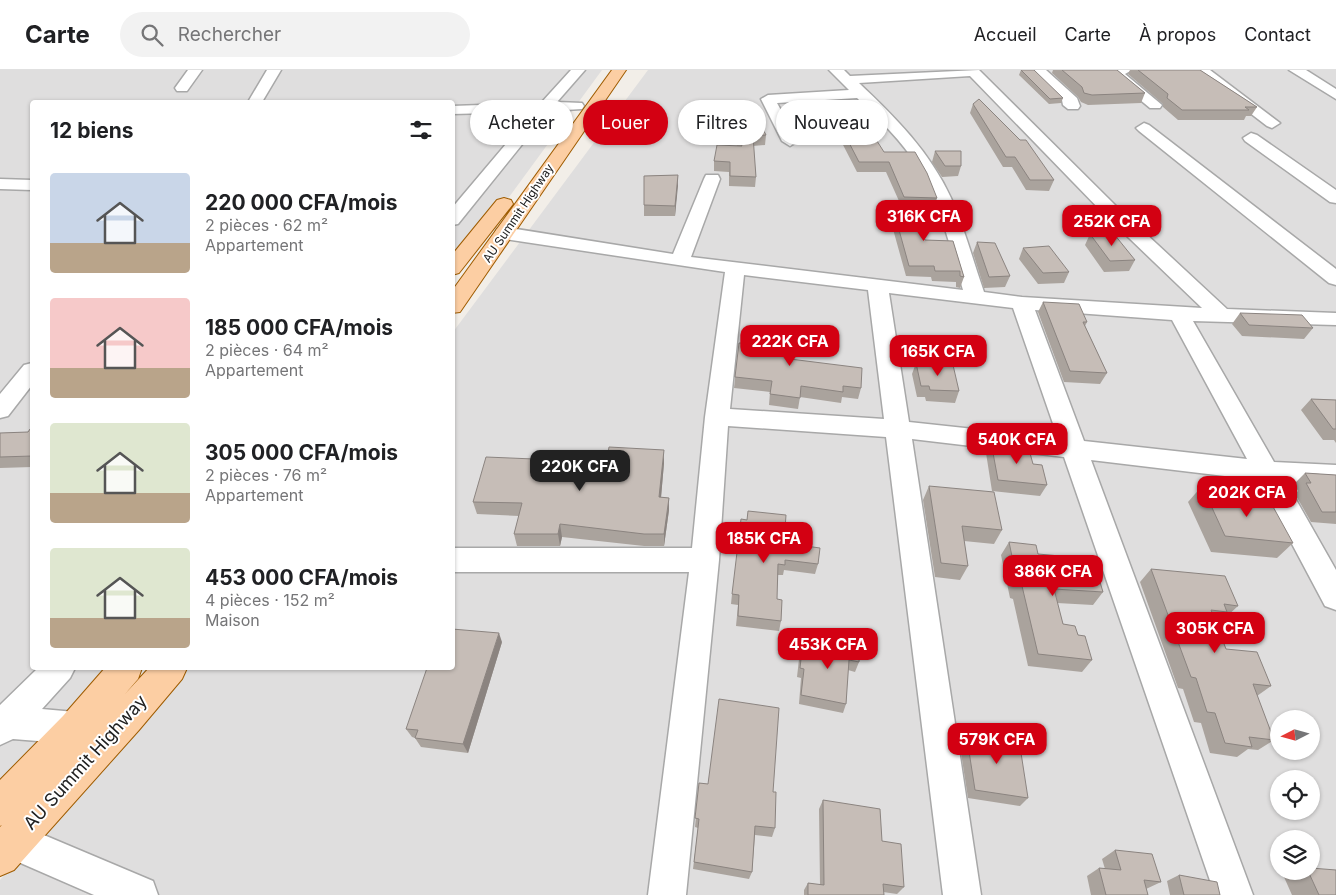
<!DOCTYPE html>
<html lang="fr">
<meta charset="utf-8">
<style>
:root{--surface:#fff;--page:#f2f2f2;--text:#202124;--muted:#757577;--line:#e0e0e0;--accent:#d30012}
body{margin:0;font-family:Inter,sans-serif;background:var(--page);color:var(--text);height:100vh;display:flex;flex-direction:column;font-size:19px;white-space:nowrap}
*{box-sizing:border-box;margin:0}
p{font-size:16px;color:var(--muted)}
.icon{flex:none;width:28px;height:28px;fill:none;stroke:currentColor;stroke-width:2;stroke-linecap:round;stroke-linejoin:round}
.map{position:relative;flex:1;overflow:hidden}
.side{position:absolute;left:30px;top:30px;width:425px;height:570px;display:flex;flex-direction:column;background:var(--surface);border-radius:5px;box-shadow:0 1px 4px #0004}
.side>*{flex:none}
.banner{position:absolute;left:470px;top:30px;width:475px;height:45px;display:flex;gap:10px}
.needle{width:32px;rotate:264deg}
.fabs{position:absolute;left:1270px;top:640px;display:grid;gap:10px}
.fabs a{display:grid;place-items:center;width:50px;height:50px;border-radius:50%;background:var(--surface);box-shadow:0 1px 4px #0004;font-size:25px}
.price{position:absolute;translate:-50% -42px;padding:0 11px;border-radius:10px;background:var(--accent);color:#fff;font-size:16px;line-height:32px;filter:drop-shadow(0 1px 2px #0008)}
.price::after{content:'';position:absolute;left:50%;top:30px;width:15px;height:11px;margin-left:-8px;background:inherit;clip-path:polygon(0 0,100% 0,50% 100%)}
.price.active{background:#222;color:#fff}
ul{padding:0;list-style:none}
li{display:flex;align-items:center;gap:15px;height:125px;padding:0 20px}
li span{display:grid;place-items:center;flex:none;width:140px;height:100px;border-radius:5px;color:#555}
li>.icon{margin-inline-start:auto}
span .icon{width:60px;height:60px;fill:#fffc;stroke-width:1}
li b{font-size:21px}
h2{display:flex;justify-content:space-between;align-items:center;height:60px;padding:0 20px;font-size:21px}
.pill{padding:0 18px;border-radius:22px;background:var(--surface);box-shadow:0 1px 4px #0004;font-size:18px;line-height:45px}
.pill.active{background:var(--accent);color:#fff}
header{display:flex;align-items:center;gap:30px;box-sizing:border-box;height:70px;padding:0 25px;background:var(--surface);border-bottom:1px solid var(--line)}
header strong{font-size:24px}
nav{display:flex;gap:28px;margin-inline-start:auto;font-size:18px}
.search{width:350px;height:45px;background:var(--page);display:flex;align-items:center;gap:12px;box-sizing:border-box;padding:0 18px;border-radius:28px;color:var(--muted);font-size:19px}
.map>svg:first-child{display:block}
</style>
<header>
<strong>Carte</strong>
<div class="search"><svg class="icon" aria-label="search" viewBox="0 0 24 24"><circle cx="10" cy="10" r="6"/><path d="M15 15l6 6"/></svg>Rechercher</div>
<nav><a>Accueil</a><a>Carte</a><a>À propos</a><a>Contact</a></nav>
</header>
<div class="map">
<svg width="1336" height="825" viewBox="0 0 1336 825">
<rect width="100%" height="100%" fill="#f2eee8"/>
<path fill="#dfdede" fill-rule="evenodd" d="M0,0H602L496,145L453,199L452,32H32V598H126L76,656L0,737Z
M648,0H1336V825H0V810L186,598H452L453,262ZM1279,649H1311V681H1279ZM1279,709H1311V741H1279ZM1279,769H1311V801H1279Z"/>
<g fill="none" stroke-linecap="round" stroke-linejoin="round">
<g stroke="#a8a8a8" stroke-width="3">
<path id="minor" d="M188,0H202L187,21H177L175,18Z
M267,0H281L262,32H248Z
M571,0H585L557,32L582,33L584,36L582,39L549,41L458,154L452,155V138L533,42L452,44V36L541,33Z
M829,0H844L850,6L979,0L1116,136L1227,239L1336,243V255L1193,251L1274,392L1336,395V415L1286,412L1336,500V540L1325,536L1258,410L1091,390L1253,825H1215L1064,387L912,369L981,825H943L886,367L728,356L719,490L686,825H648L689,502H452V478H692L705,347L725,202L504,169L497,167L495,163L497,159L504,157L673,184L704,109L706,105H718L720,109L691,187L963,220C950,178 941,134 918,97C902,71 879,49 857,28L777,33L798,71L790,76L782,71L761,29L768,25L849,20ZM970,6L1104,144L1202,238L1022,227L984,222C973,191 965,159 951,128C930,82 895,47 859,13ZM744,205L868,220L884,349L730,339ZM889,223L1013,238L1058,368L909,352ZM1035,240L1172,250L1247,389L1084,371Z
M1030,0H1046L1077,28L1080,36L1078,39H1068L1063,35L1062,30Z
M1104,0H1132L1125,4L1162,35L1160,38H1150Z
M1194,0H1210L1280,53L1272,58L1267,56Z
M1289,0H1306L1336,19V29Z
M1144,53L1149,55L1336,199V215L1329,213L1139,61L1136,58Z
M1251,63L1257,65L1336,120V133L1330,132L1245,71L1243,68Z
M0,109L32,110V120L0,119Z
M32,293V315L8,346L0,348V324L24,295Z
M38,598H75L70,608L42,639L75,642L87,646L92,658L87,670L75,674L13,669L0,675V635Z
M13,752L153,811L158,825H94L0,784V758Z"/>
</g>
<g stroke="#9f5c00" stroke-width="2">
<path id="major" d="M612,0H626L460,242L452,243V221Z
M504,128L511,130L513,134L459,203L452,205V185L497,130Z
M105,598H142L138,609L125,624L149,598H187L182,609L139,660L14,800L0,806V757L2,755L0,756V710L63,646Z"/>
</g>
<use href="#minor" fill="#fff" fill-rule="evenodd"/>
<use href="#major" fill="#fccea3" fill-rule="evenodd"/>
</g>
<path fill="#aaa39d" d="M1021,0L1063,28L1061,33L1049,34L1019,5Z
M1053,0H1117L1145,23L1141,33L1088,35L1081,32L1078,27L1052,3Z
M1130,0H1200L1257,37L1251,46H1246L1244,50H1178L1163,37V34L1128,4Z
M973,34L1054,110L1049,121L1026,120L1012,97H1003L970,43Z
M732,45L766,65L765,75L753,76L756,107L755,117L729,116V102L714,101V91L737,76L731,62Z
M843,61L884,82L937,128L934,138H913L925,170L953,171L964,207L960,218L956,217V212L932,211L931,207L906,206L888,141L891,131H899L886,102H857L841,71Z
M935,81L961,96L958,106L942,107L932,92Z
M678,105L675,146H644V106Z
M1090,164L1135,190L1129,201L1104,202L1085,175Z
M977,172L1010,206L1005,217L984,218L973,183Z
M1023,178L1069,202L1064,213L1038,214L1019,189Z
M1043,232L1087,252L1085,256L1107,303L1100,314L1064,312L1038,242Z
M1240,243L1313,258L1304,269L1242,266L1232,254Z
M739,273H746L790,289L861,318L858,329L842,327L841,333L800,327L798,339L769,335L770,322L734,318Z
M916,293L959,321L955,333L926,331L925,327H917L912,304Z
M1311,329L1336,330V373L1334,370H1323L1301,340Z
M32,359V397L0,398V363L28,362Z
M991,372L1033,394L1047,415L1040,426L992,421L986,383Z
M664,393L661,427L669,428V440L664,476H644L562,467L560,476H517L514,464L519,446L477,444L473,432L572,396L571,399L605,402Z
M1305,403L1336,405V454L1311,452L1295,424L1298,421L1294,414Z
M929,416L1002,460L994,474L964,471L968,496L960,510L935,507L923,430Z
M1202,416L1226,429L1293,473L1277,488L1211,482L1188,432Z
M1009,472L1038,484L1103,522L1093,535L1057,533L1063,554L1078,565L1092,590L1082,602L1028,596L1013,529L1010,528L1001,485Z
M784,473L818,494L815,504L784,500L783,505H777V529L781,551L779,561L736,556L738,535L731,534L732,524Z
M1151,499L1238,536L1225,548L1221,547L1216,553L1226,579L1271,616L1257,626L1274,670L1258,680L1248,679L1237,687L1210,683L1201,653L1194,652L1183,619L1178,618L1140,512Z
M818,567L859,592L855,602L848,600L846,634L843,643L799,634L801,608L797,607L799,589L802,580L815,582V577Z
M502,572L468,683L421,677L415,668L412,667L406,659Z
M966,662L1028,728L1020,736L968,728L959,670Z
M699,713L773,722L775,758L772,767L755,765L752,802L749,809L693,799L698,758L695,757Z
M823,730L882,771L904,817L897,824L883,822L884,825H804V820L808,813L820,815L819,739Z
M1115,780L1161,812L1146,819L1148,825H1091L1087,806L1099,798L1105,799L1102,789Z
M1297,801H1311L1336,825H1292L1284,807Z
M1179,805L1220,825H1170L1167,811Z"/>
<path fill="#8b8480" d="M678,105V116L675,146V136Z
M664,380V393L660,439L659,427Z
M570,383L572,396L568,412L566,399Z
M669,428V440L664,476V464Z
M560,454L562,467L560,476L558,464Z
M499,563L502,572L468,683L463,674Z"/>
<path fill="#c6bdb7" stroke="#8b8480" d="M1021,0H1034L1063,28L1050,29Z
M1062,0H1117L1145,23L1092,25L1084,23L1082,17Z
M1138,0H1200L1257,37H1245L1249,40H1182L1167,28L1168,24Z
M979,29L1020,70H1026L1054,110H1030L1015,87H1006L973,34Z
M755,44L766,65L753,66L756,107L730,106V92L714,91L717,75L742,76L732,53L735,52L732,45Z
M870,60L884,82H915L927,103L937,128L904,127L889,92H859L843,61Z
M935,81H961V96H945Z
M678,105L675,136L644,135V106Z
M891,131H911L925,170L953,171L964,207L960,206V201H935L934,196H909Z
M1090,164H1114L1135,190L1110,191Z
M977,172L995,173L1010,206L989,207Z
M1049,176L1069,202L1043,203L1023,178Z
M1043,232L1079,234L1087,252H1083L1107,303L1070,301Z
M1240,243L1302,245L1313,258L1249,255Z
M747,262L791,266L790,289L862,298L861,318L843,316V322L801,316L800,328L770,324L772,311L735,307L739,273H746Z
M916,293L953,295L959,321L930,320L929,316H921Z
M1311,329L1336,330V359H1333Z
M30,359H32V386L0,387V363L28,362Z
M991,372L1028,376L1033,394L1042,395L1047,415L998,410Z
M609,377L664,380L659,427L669,428L664,464H644L560,454L558,464H514L522,433L473,432L486,387L534,389L537,381L570,383L566,399L605,402Z
M1305,403L1336,405V442H1322L1306,413H1311Z
M929,416L994,422L1002,460L962,456L968,496L941,493Z
M1202,416L1220,418L1226,429L1271,433L1293,473L1225,466Z
M748,441L786,445L784,473L820,478L818,494L785,490V495L778,494L777,529L782,530L781,551L738,546L739,525L732,524L741,449L747,450Z
M1009,472L1036,475L1038,484L1093,489L1103,522L1054,519L1063,554L1075,556L1078,565L1085,566L1092,590L1038,584L1022,516L1018,515Z
M1151,499L1225,506L1238,536L1224,534L1227,542L1211,540L1226,579L1257,582L1271,616L1253,614L1274,670L1249,667L1252,677L1225,673L1215,643L1207,642L1196,608L1191,607Z
M452,559L499,563L463,674L415,668L418,660L406,659L427,598H452Z
M818,567L860,574L859,592L849,590L846,634L801,625L804,599L800,598L802,580L817,583Z
M719,629L779,638L773,722H776L775,758L755,756L752,802L694,792L699,749L695,748L699,713L708,714Z
M966,662L1019,670L1028,728L975,720Z
M823,730L880,739L882,771L901,774L904,817L883,814L884,825H808V813L824,815Z
M1115,780L1152,784L1161,812L1144,810L1148,825H1106L1099,798L1121,800Z
M1311,798L1336,800V825H1319L1308,801H1311Z
M1179,805L1217,812L1220,825H1184Z"/>
<g text-anchor="middle" dominant-baseline="central" stroke-width="4" stroke-linejoin="round" paint-order="stroke">
<g font-size="12" fill="#212121" stroke="#fff">
<text transform="translate(518 143) rotate(-56)">AU Summit Highway</text>
</g>
<g font-size="18" fill="#212121" stroke="#fff">
<text transform="translate(85 692) rotate(-48)">AU Summit Highway</text>
</g>
</g>
</svg>
<div class="fabs">
<a><svg class="needle" viewBox="-14 -14 28 28"><path d="M0-13l5 13h-10z" fill="#e53935"/><path d="M0 13l5-13h-10z" fill="#757577"/></svg></a>
<a><svg class="icon" aria-label="locate" viewBox="0 0 24 24"><circle cx="12" cy="12" r="6"/><path d="M12 2v4M12 18v4M2 12h4M18 12h4"/></svg></a>
<a><svg class="icon" aria-label="layers" viewBox="0 0 24 24"><path d="M12 4l9 5-9 5-9-5zM3 14l9 5 9-5"/></svg></a>
</div>
<b class="price" style="left:924px;top:172px">316K CFA</b>
<b class="price" style="left:1112px;top:177px">252K CFA</b>
<b class="price" style="left:790px;top:297px">222K CFA</b>
<b class="price" style="left:938px;top:307px">165K CFA</b>
<b class="price" style="left:1017px;top:395px">540K CFA</b>
<b class="price active" style="left:580px;top:422px">220K CFA</b>
<b class="price" style="left:1247px;top:448px">202K CFA</b>
<b class="price" style="left:764px;top:494px">185K CFA</b>
<b class="price" style="left:1053px;top:527px">386K CFA</b>
<b class="price" style="left:1215px;top:584px">305K CFA</b>
<b class="price" style="left:828px;top:600px">453K CFA</b>
<b class="price" style="left:997px;top:695px">579K CFA</b>
<div class="banner">
<a class="pill">Acheter</a>
<a class="pill active">Louer</a>
<a class="pill">Filtres</a>
<a class="pill">Nouveau</a>
</div>
<section class="side">
<h2>12 biens<svg class="icon" aria-label="filters" viewBox="0 0 24 24"><path d="M4 7h16M4 17h16"/><circle cx="9" cy="7" r="2"/><circle cx="15" cy="17" r="2"/></svg></h2>
<ul>
<li><span style="background:linear-gradient(#c9d6e8 70%,#b9a48a 0)"><svg class="icon" aria-label="home" viewBox="0 0 24 24"><path d="M3 11l9-7 9 7M6 9v11h12V9"/></svg></span><div><b>220 000 CFA/mois</b><p>2 pièces · 62 m²</p><p>Appartement</p></div></li>
<li><span style="background:linear-gradient(#f6c9c9 70%,#b9a48a 0)"><svg class="icon" aria-label="home" viewBox="0 0 24 24"><path d="M3 11l9-7 9 7M6 9v11h12V9"/></svg></span><div><b>185 000 CFA/mois</b><p>2 pièces · 64 m²</p><p>Appartement</p></div></li>
<li><span style="background:linear-gradient(#dfe7d0 70%,#b9a48a 0)"><svg class="icon" aria-label="home" viewBox="0 0 24 24"><path d="M3 11l9-7 9 7M6 9v11h12V9"/></svg></span><div><b>305 000 CFA/mois</b><p>2 pièces · 76 m²</p><p>Appartement</p></div></li>
<li><span style="background:linear-gradient(#dfe7d0 70%,#b9a48a 0)"><svg class="icon" aria-label="home" viewBox="0 0 24 24"><path d="M3 11l9-7 9 7M6 9v11h12V9"/></svg></span><div><b>453 000 CFA/mois</b><p>4 pièces · 152 m²</p><p>Maison</p></div></li>
</ul>
</section>
</div>
